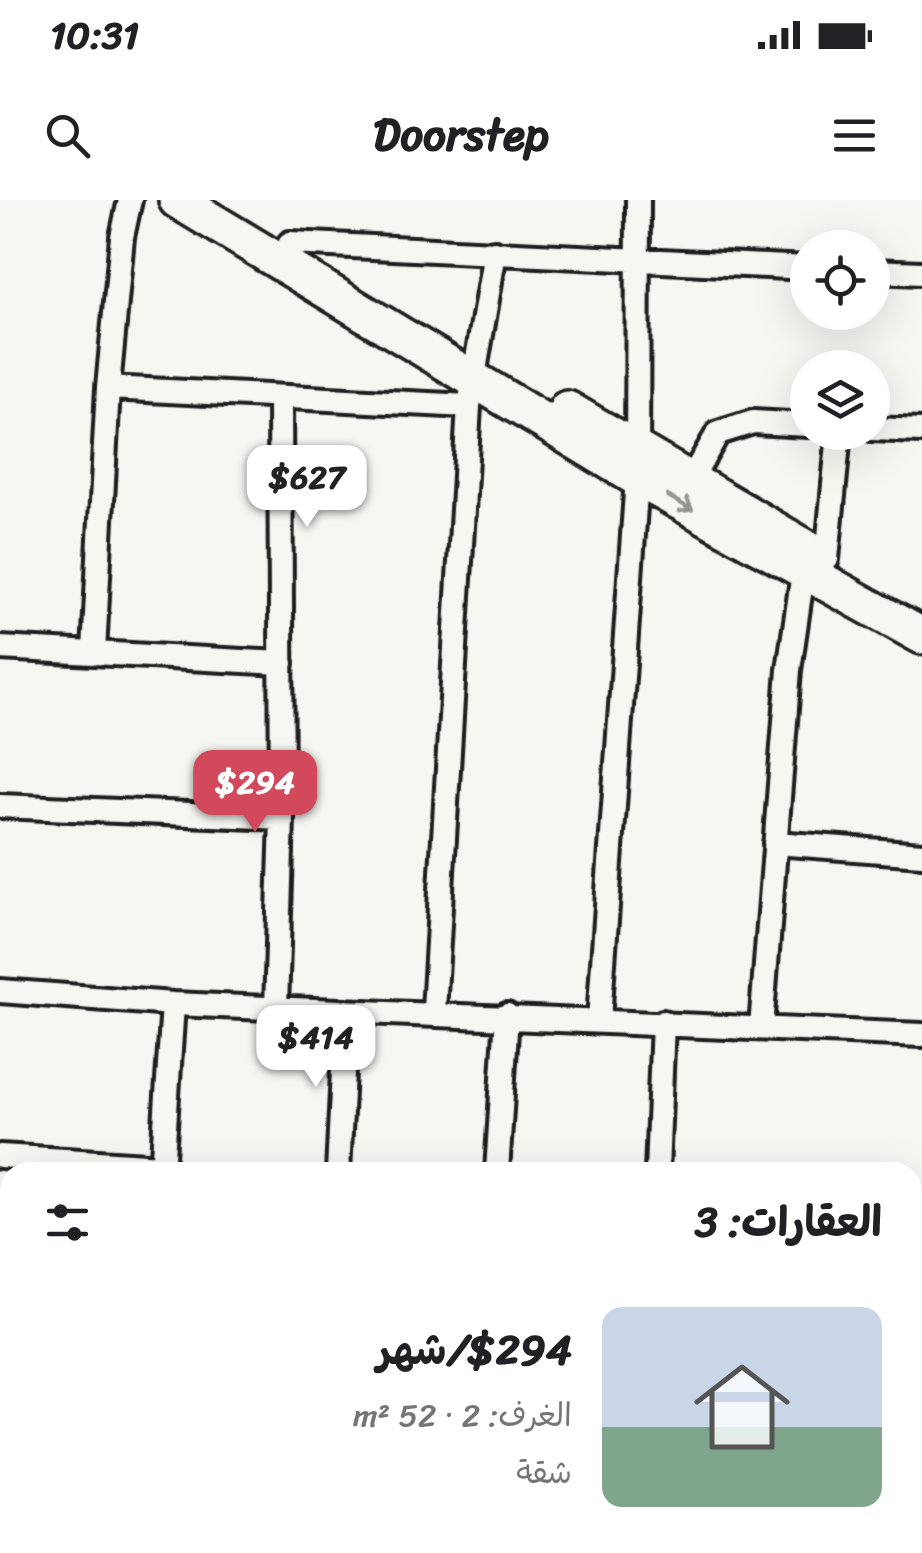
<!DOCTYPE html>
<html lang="ar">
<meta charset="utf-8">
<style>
:root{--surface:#fff;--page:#f2f2f2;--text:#202124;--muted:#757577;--line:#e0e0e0;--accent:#d1495b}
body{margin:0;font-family:Sriracha,"Playpen Sans Arabic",sans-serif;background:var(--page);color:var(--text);direction:rtl;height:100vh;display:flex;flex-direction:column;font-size:38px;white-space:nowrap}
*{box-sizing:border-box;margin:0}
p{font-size:32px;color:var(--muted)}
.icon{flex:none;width:55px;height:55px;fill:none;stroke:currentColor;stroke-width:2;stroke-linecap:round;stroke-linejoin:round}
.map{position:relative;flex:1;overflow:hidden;direction:ltr}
.details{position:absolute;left:0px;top:962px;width:922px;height:392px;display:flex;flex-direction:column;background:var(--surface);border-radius:30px 30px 0 0;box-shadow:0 10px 40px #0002;direction:rtl}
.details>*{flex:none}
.buttons{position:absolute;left:790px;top:30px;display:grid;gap:20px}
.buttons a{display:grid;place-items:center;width:100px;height:100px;border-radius:50%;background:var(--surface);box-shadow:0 10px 40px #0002;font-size:50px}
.price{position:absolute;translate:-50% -85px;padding:0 22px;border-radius:20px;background:#fff;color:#222;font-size:32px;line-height:65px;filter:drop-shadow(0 2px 5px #0008)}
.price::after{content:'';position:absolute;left:50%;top:60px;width:30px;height:22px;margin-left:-15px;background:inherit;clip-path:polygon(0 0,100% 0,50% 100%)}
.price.current{background:var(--accent);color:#fff}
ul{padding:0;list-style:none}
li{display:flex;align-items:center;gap:30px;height:250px;padding:0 40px}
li+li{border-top:2px solid var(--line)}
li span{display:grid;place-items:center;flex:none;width:280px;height:200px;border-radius:20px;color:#555}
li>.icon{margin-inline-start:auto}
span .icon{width:120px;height:120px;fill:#fffc;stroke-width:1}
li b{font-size:42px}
h2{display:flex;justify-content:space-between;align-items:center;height:120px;padding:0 40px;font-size:42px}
.status{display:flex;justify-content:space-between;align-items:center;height:70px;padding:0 50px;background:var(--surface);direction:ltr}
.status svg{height:28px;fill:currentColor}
header{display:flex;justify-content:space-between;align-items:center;height:130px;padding:0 40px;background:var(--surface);font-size:45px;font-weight:800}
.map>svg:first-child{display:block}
</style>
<div class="status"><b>10:31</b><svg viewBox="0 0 49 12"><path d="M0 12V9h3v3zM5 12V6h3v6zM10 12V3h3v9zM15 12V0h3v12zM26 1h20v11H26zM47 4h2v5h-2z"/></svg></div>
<header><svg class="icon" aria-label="menu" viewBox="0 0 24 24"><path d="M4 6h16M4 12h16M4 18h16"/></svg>Doorstep<svg class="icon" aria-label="search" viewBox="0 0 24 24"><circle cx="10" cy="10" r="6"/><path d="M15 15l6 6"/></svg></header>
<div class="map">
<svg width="922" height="1353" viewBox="0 0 922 1353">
<rect width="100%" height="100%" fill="#f6f6f2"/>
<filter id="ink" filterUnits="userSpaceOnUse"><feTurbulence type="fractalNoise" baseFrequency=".01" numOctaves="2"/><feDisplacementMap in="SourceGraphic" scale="20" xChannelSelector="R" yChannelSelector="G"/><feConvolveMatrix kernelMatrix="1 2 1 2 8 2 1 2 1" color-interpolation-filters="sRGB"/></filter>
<g filter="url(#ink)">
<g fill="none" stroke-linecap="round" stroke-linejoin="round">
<g stroke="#1c1c1c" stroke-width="30">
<path id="street" d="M290,43L808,68
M872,71L922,73
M108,188L469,206
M872,229L922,231
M691,279L718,233L753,222L808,225
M827,359L839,232
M0,448L282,463
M94,452L108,188L122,37L130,0
M0,606L282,618
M775,643L922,654
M0,791L173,804L922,835
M276,808L282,618L280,197
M434,811L469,206L495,52
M599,820L637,278L638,0
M761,828L789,470L803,373
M0,956L162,966
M162,972L173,804
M338,972L346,811
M497,972L507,815
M657,972L663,822
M912,1016L922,1017
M0,1129L10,1130
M214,1345L388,1353
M786,1345V1353
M145,1353L146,1345"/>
</g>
<g stroke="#1c1c1c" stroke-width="42">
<path id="primary" d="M177,0L637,278L922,436
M567,209L808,349"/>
</g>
<use href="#street" stroke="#f6f6f2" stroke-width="22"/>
<use href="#primary" stroke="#f6f6f2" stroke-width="35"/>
</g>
<defs><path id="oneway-shaft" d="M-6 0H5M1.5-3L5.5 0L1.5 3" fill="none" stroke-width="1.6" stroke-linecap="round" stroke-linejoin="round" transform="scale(2.5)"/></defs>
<use stroke="#949492" href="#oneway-shaft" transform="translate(680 303) rotate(30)"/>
</g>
</svg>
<div class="buttons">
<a><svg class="icon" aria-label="locate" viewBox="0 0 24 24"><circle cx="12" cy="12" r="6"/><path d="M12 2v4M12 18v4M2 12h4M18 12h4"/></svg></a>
<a><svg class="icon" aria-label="layers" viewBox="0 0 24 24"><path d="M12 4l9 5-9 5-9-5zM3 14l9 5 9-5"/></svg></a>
</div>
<b class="price" style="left:307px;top:330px">$627</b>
<b class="price current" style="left:255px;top:635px">$294</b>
<b class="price" style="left:316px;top:890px">$414</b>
<section class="details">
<h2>العقارات: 3<svg class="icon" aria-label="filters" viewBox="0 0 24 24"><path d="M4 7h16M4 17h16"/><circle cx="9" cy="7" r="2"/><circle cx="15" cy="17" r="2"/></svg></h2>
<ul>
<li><span style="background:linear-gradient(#c9d6e8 60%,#7fa58c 0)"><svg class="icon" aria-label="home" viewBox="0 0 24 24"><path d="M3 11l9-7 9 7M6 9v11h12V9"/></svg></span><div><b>$294/شهر</b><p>الغرف: 2 · 52 m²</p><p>شقة</p></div></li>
</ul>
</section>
</div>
